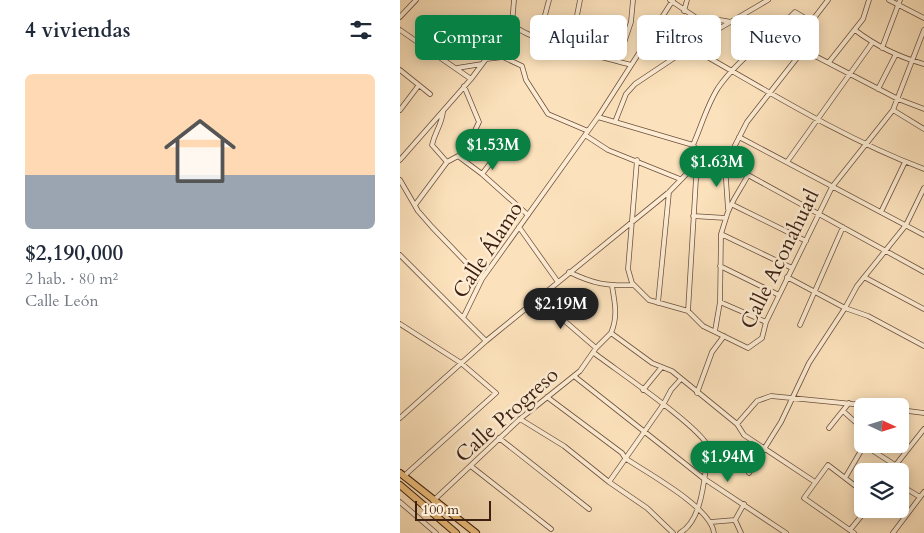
<!DOCTYPE html>
<html lang="es">
<meta charset="utf-8">
<style>
:root{--surface:#fff;--page:#f2f2f3;--text:#1f2937;--muted:#747a83;--line:#e0e1e3;--accent:#0b8043}
body{margin:0;font-family:Cardo,serif;background:var(--page);color:var(--text);height:100vh;display:flex;flex-direction:column;font-size:19px;white-space:nowrap}
*{box-sizing:border-box;margin:0}
p{font-size:16px;color:var(--muted)}
.icon{flex:none;width:28px;height:28px;fill:none;stroke:currentColor;stroke-width:2;stroke-linecap:round;stroke-linejoin:round}
.map{position:relative;flex:1;overflow:hidden}
.panel{display:flex;flex-direction:column;background:var(--surface);width:400px}
.panel>*{flex:none}
.guide{position:absolute;left:15px;top:15px;width:434px;height:45px;display:flex;gap:10px}
.needle{width:32px;rotate:94deg}
.tools{position:absolute;left:454px;top:398px;display:grid;gap:10px}
.tools a{display:grid;place-items:center;width:55px;height:55px;border-radius:8px;background:var(--surface);box-shadow:0 2px 12px #0003;font-size:25px}
.scale{position:absolute;left:15px;bottom:12px;width:76px;box-sizing:border-box;padding-left:5px;border:2px solid #3d2011;border-top:0;font-size:14px;line-height:18px;white-space:nowrap;color:#3d2011;-webkit-text-stroke:4px #fdecd3;paint-order:stroke}
.price{position:absolute;translate:-50% -42px;padding:0 11px;border-radius:18px;background:var(--accent);color:#fff;font-size:16px;line-height:32px;filter:drop-shadow(0 1px 2px #0008)}
.price::after{content:'';position:absolute;left:50%;top:30px;width:15px;height:11px;margin-left:-8px;background:inherit;clip-path:polygon(0 0,100% 0,50% 100%)}
.price.current{background:#222;color:#fff}
ul{padding:0;list-style:none}
li{display:grid;align-content:center;gap:10px;height:265px;padding:0 25px}
li+li{border-top:1px solid var(--line)}
li span{display:grid;place-items:center;height:155px;border-radius:8px;color:#555}
li>.icon{margin-inline-start:auto}
span .icon{width:90px;height:90px;fill:#fffc;stroke-width:1}
li b{font-size:21px}
h2{display:flex;justify-content:space-between;align-items:center;height:60px;padding:0 25px;font-size:21px}
.tag{padding:0 18px;border-radius:8px;background:var(--surface);box-shadow:0 2px 12px #0003;font-size:18px;line-height:45px}
.tag.current{background:var(--accent);color:#fff}
main{display:flex;flex:1;min-height:0}
.map>svg:first-child{display:block}
</style>
<main>
<section class="panel">
<h2>4 viviendas<svg class="icon" aria-label="filters" viewBox="0 0 24 24"><path d="M4 7h16M4 17h16"/><circle cx="9" cy="7" r="2"/><circle cx="15" cy="17" r="2"/></svg></h2>
<ul>
<li><span style="background:linear-gradient(#ffd9b3 65%,#9aa5b1 0)"><svg class="icon" aria-label="home" viewBox="0 0 24 24"><path d="M3 11l9-7 9 7M6 9v11h12V9"/></svg></span><div><b>$2,190,000</b><p>2 hab. · 80 m²</p><p>Calle León</p></div></li>
</ul>
</section>
<div class="map">
<svg width="524" height="533" viewBox="0 0 524 533">
<rect width="100%" height="100%" fill="#fce2bc"/>
<filter id="stains"><feTurbulence type="fractalNoise" baseFrequency=".004" numOctaves="4"/><feColorMatrix values="0 0 0 0 .2 0 0 0 0 .09 0 0 0 0 .02 0 0 0 .5 -.17"/></filter>
<radialGradient id="worn" r=".72"><stop offset=".6" stop-color="#630" stop-opacity="0"/><stop offset="1" stop-color="#630" stop-opacity=".3"/></radialGradient>
<g fill="none" stroke-linecap="round" stroke-linejoin="round">
<g stroke="#6d503c" stroke-width="5.5">
<path id="street" d="M114,0L112,24C130,42 204,57 231,65
M270,0L301,21L310,34
M489,0L524,18
M284,11L287,0
M0,17L16,0
M340,17L498,99L524,109
M301,21L314,19L331,22
M0,30L71,79
M455,30C476,46 499,57 524,64
M174,31L180,0
M139,38L149,0
M394,44L428,0
M290,47C366,90 442,138 524,169
M482,48L500,0
M218,61L231,22L233,0
M429,62L463,19L469,0
M57,68L82,64
M0,70L30,94
M478,89L496,54
M0,110L19,85
M493,110L524,129
M43,112C41,127 35,131 32,145L47,162
M198,117L293,145L302,158L348,175L524,272
M215,122L226,94L235,84L310,34L368,0
M185,135L208,150L280,179
M339,137L524,235
M293,145C301,127 307,105 318,88C338,59 370,38 395,12L412,22
M62,158L79,122L64,86
M0,160L71,79L86,59L103,57L122,66L126,80L148,114L188,131
M237,160L228,269L232,283L249,300L288,311L303,326L348,348L362,338L366,322L432,187L493,110L524,30
M387,162L472,43
M82,174L100,151
M0,180L18,211L32,227L82,279
M15,205L47,162L58,156L82,174L128,215
M333,205L406,241
M328,209L325,165L347,122L404,49
M481,212L505,162
M293,216L326,218C329,204 341,189 348,175
M119,227L158,282
M321,234L392,268
M0,255L86,341
M320,266L379,295
M169,272C194,284 206,286 234,285
M387,277L445,308L468,316L524,346
M464,277L524,309
M138,298L196,348
M320,302L366,322
M258,303L269,192
M288,311L297,162
M63,318L82,279L198,117L273,0
M0,324L61,363L96,393L4,476
M400,325L443,227
M315,331L320,302L321,234L326,218
M211,333C218,317 215,303 212,286
M194,353C216,370 301,427 309,448C304,474 304,519 280,533
M174,376L303,478L386,533
M243,390L261,368
M297,393L312,352L324,336
M147,397L222,453L225,458C247,473 311,507 314,533
M500,410L524,413
M443,411L462,428
M0,418L86,341L269,192L302,158
M120,419L164,446L209,482L247,508L273,533
M337,424L357,401L371,396L473,406
M429,428L449,403
M99,438L189,509
M464,445L495,465
M72,467L151,529
M491,471L524,429
M349,473L381,422L409,363L445,308L457,286L506,225L524,188
M445,478L428,465L404,498L454,533
M209,482L263,405L271,390L280,380
M500,485L520,497
M462,491L445,478L465,444
M33,501L120,419L180,371L196,348L211,333L252,363L272,371L337,424L344,435L415,482
M0,502L36,533
M311,522L335,520
M450,530L467,509
M341,533L335,520L344,504
M493,533L524,492"/>
</g>
<g stroke="#3d2011" stroke-width="8">
<path id="primary" d="M0,473L76,533
M0,485L56,533"/>
</g>
<use href="#street" stroke="#fdecd3" stroke-width="4"/>
<use href="#primary" stroke="#eec17e" stroke-width="6"/>
</g>
<g text-anchor="middle" dominant-baseline="central" stroke-width="5" stroke-linejoin="round" paint-order="stroke">
<g font-size="21" fill="#3d2011" stroke="#fdecd3">
<text transform="translate(88 250) rotate(-57)">Calle Álamo</text>
<text transform="translate(380 259) rotate(-64)">Calle Aconahuatl</text>
<text transform="translate(107 415) rotate(-42)">Calle Progreso</text>
</g>
</g>
<rect width="100%" height="100%" filter="url(#stains)"/>
<rect width="100%" height="100%" fill="url(#worn)"/>
</svg>
<div class="tools">
<a><svg class="needle" viewBox="-14 -14 28 28"><path d="M0-13l5 13h-10z" fill="#e53935"/><path d="M0 13l5-13h-10z" fill="#747a83"/></svg></a>
<a><svg class="icon" aria-label="layers" viewBox="0 0 24 24"><path d="M12 4l9 5-9 5-9-5zM3 14l9 5 9-5"/></svg></a>
</div>
<div class="scale">100 m</div>
<b class="price" style="left:93px;top:171px">$1.53M</b>
<b class="price" style="left:317px;top:188px">$1.63M</b>
<b class="price current" style="left:161px;top:330px">$2.19M</b>
<b class="price" style="left:328px;top:483px">$1.94M</b>
<div class="guide">
<a class="tag current">Comprar</a>
<a class="tag">Alquilar</a>
<a class="tag">Filtros</a>
<a class="tag">Nuevo</a>
</div>
</div>
</main>
